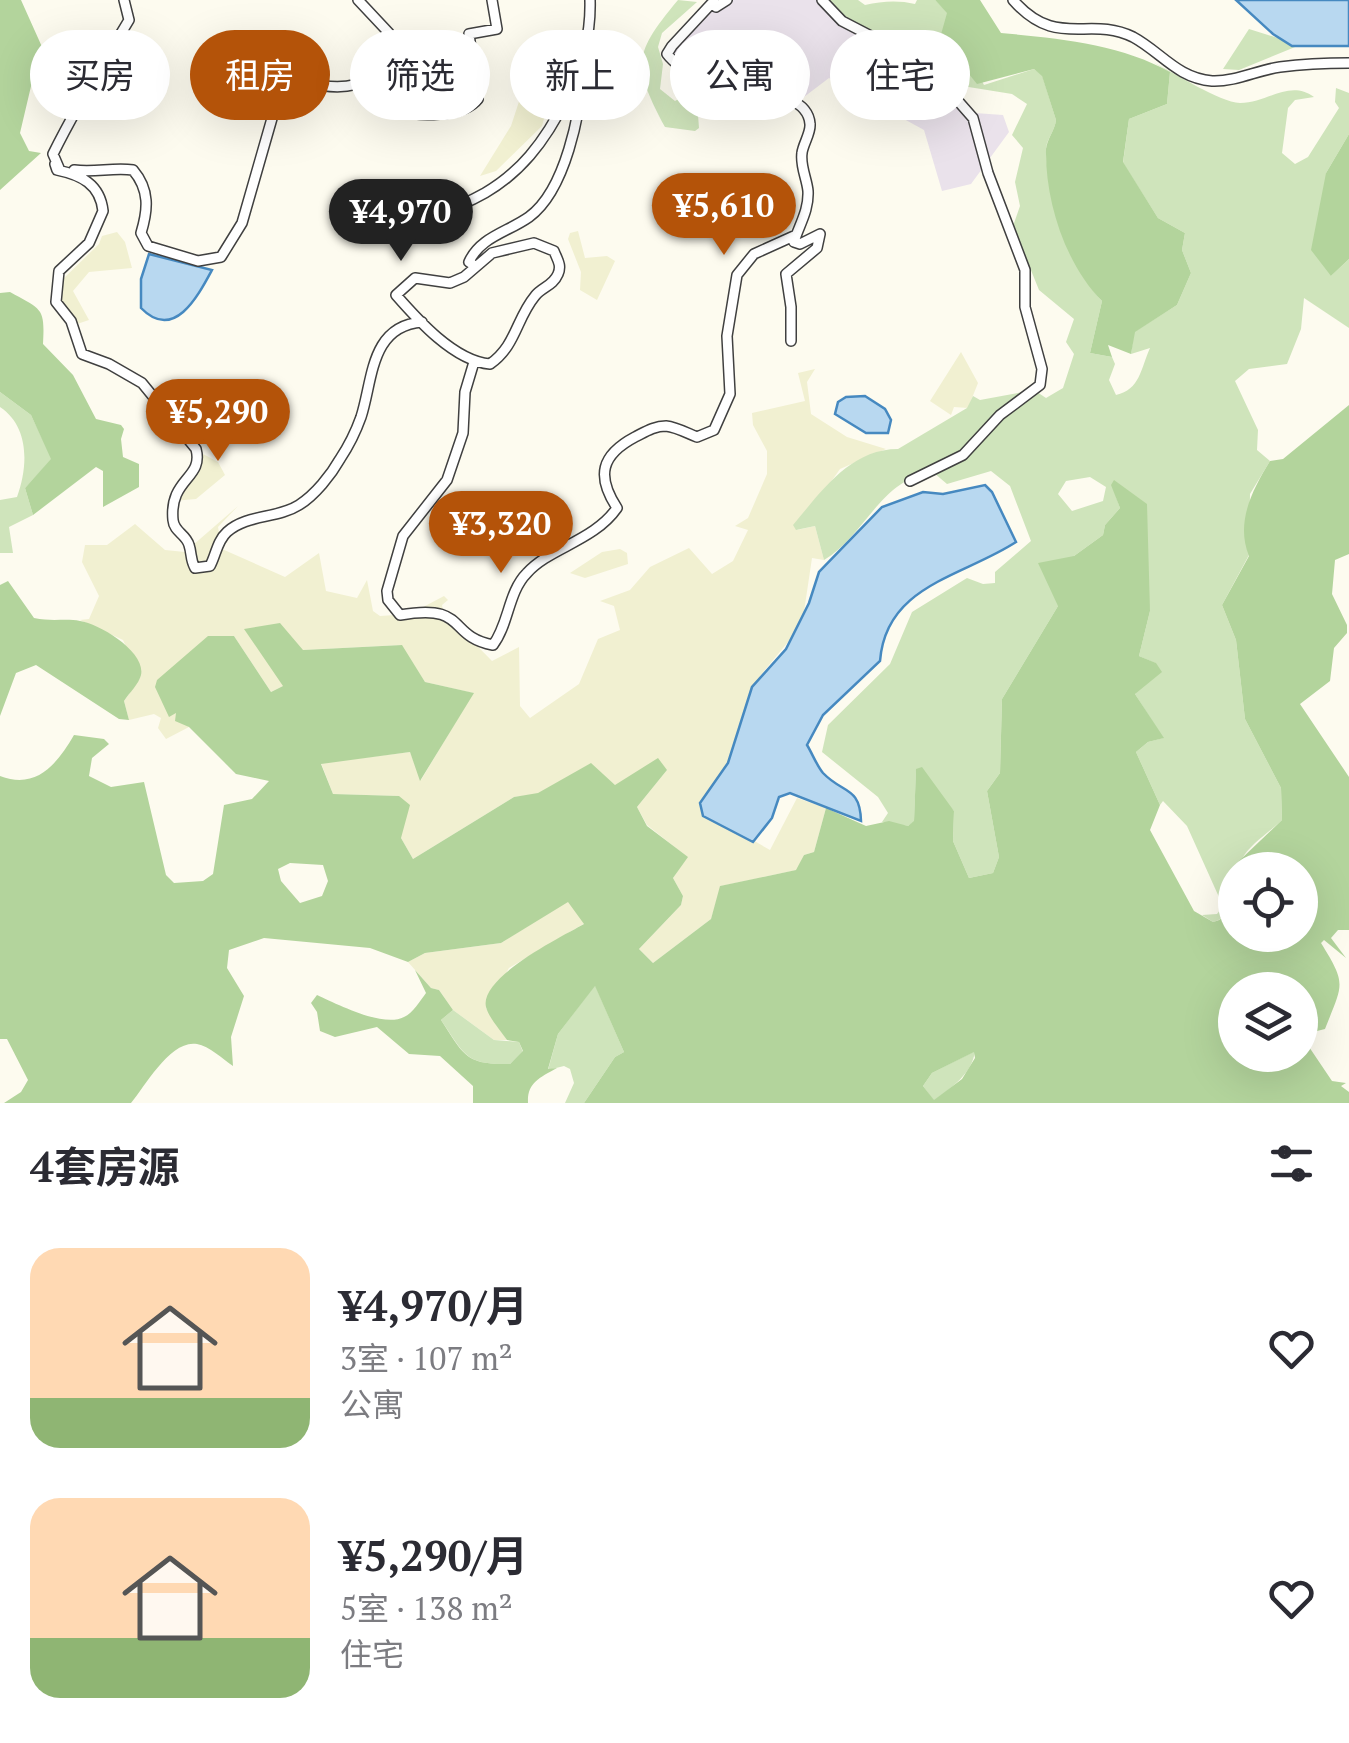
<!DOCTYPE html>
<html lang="zh">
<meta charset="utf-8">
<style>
:root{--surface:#fff;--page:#f2f2f3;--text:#2b2b33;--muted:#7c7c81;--accent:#b45309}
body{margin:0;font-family:"PT Serif","Noto Sans SC",serif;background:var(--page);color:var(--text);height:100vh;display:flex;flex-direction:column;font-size:38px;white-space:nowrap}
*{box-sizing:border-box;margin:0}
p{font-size:32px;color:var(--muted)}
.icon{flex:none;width:55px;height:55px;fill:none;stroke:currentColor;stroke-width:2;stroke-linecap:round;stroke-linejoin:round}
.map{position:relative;height:1103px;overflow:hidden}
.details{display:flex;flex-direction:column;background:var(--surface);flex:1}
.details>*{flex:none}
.banner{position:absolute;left:30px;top:30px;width:1290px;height:90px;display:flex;gap:20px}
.buttons{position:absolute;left:1218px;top:852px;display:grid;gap:20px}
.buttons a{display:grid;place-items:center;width:100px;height:100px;border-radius:50%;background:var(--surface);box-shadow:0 10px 40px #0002;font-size:50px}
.price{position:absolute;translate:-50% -85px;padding:0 22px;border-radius:35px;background:var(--accent);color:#fff;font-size:32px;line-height:65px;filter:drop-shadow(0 2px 5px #0008)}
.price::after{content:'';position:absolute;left:50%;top:60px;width:30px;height:22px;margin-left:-15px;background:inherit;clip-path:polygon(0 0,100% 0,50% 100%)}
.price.current{background:#222;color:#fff}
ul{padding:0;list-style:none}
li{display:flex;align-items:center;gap:30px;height:250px;padding:0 30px}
li span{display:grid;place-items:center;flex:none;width:280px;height:200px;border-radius:30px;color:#555}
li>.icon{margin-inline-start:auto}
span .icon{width:120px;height:120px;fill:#fffc;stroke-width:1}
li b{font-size:42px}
h2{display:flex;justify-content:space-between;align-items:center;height:120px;padding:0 30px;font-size:42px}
.chip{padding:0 35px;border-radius:45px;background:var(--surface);box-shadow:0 10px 40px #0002;font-size:35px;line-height:90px}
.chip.current{background:var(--accent);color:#fff}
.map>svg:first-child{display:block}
</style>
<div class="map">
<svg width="1349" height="1103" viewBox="0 0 1349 1103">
<rect width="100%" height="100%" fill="#fdfbef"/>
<path fill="#eae2eb" d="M712,0H822L846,24L975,113L1003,115L1009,132L971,184L942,191L924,130L829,78L800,100L723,85L664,50Z"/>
<path fill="#f1f0d1" d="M527,77L549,100L542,126L496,171L480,176L511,126Z
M578,231L585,258L607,256L615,261L597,300L580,290L581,272L568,239L570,233Z
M117,232L125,242L132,268L89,272L73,291L89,320L77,324L59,304L60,282L99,244L102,236Z
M961,352L978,383L968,408L954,407L951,415L930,401Z
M815,369L807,382L811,414L847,437L886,449L840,469L797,530L815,526L824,560L812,558L802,625L760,676L749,739L711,810L716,823L725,824L770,850L797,798L826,808L814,852L804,855L797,870L721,886L711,919L653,963L639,949L681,905L683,896L673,878L687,857L647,825L637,807L667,770L615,785L590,764L538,794L514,797L413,859L401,838L399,796L333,794L321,763L410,752L421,780L473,693L425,682L401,645L303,650L283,686L271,692L234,636L177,712L189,727L166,739L158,728L161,718L154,714L129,720L124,701L140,678L123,640L80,620L89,619L99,596L82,562L85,545H107L135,524L165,550L185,552L238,506L218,527L222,549L285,577L319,553L326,591L357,598L367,580L373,611L380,616L410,614L444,596L448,600L442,605L443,611L492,661L519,647L520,706L530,718L579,684L598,639L620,630L614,606L600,601L630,590L650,567L689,548L712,574L733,561L748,530L735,526L748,518L767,474V451L753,425L752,413L805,401L798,373Z
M203,454L218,462L225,475L196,499L173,501V496L201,469Z
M620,549L627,553L628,564L585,578L570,573L602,552Z
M568,901L585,923L509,968L486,1008L507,1040H494L453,1010L439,990L431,988L408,962L425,953L501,943Z"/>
<path fill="#cfe4bb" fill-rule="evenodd" d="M678,0L697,2L662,33L658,47L663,64L660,89L675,101L696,89L699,128L695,131L665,127C632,65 633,54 678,0Z
M820,0H858L865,5C882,1 899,0 915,4L917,0H935L947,12L984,85L1034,69L1042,75L1056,120C1055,130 1047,139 1046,148C1045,190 1073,272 1102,301L1090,353L1112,357L1115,364L1109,380L1116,395C1140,390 1141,368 1150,348L1131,354L1134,332L1177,305L1191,273L1182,250L1185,233L1158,218L1123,163L1129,119L1167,104L1170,72L1154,63C1175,73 1219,102 1240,103C1268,103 1289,79 1314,97L1295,100L1288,108L1282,153L1295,164L1308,157L1339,108L1335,102L1336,88L1349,93V134L1326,173L1331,276L1349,259V328L1304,298L1301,329L1287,364L1249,369L1235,381L1258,430L1257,450L1270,461L1250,494L1249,555L1222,605L1236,640L1245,719L1281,788L1282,820C1271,831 1249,845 1242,859C1235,872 1240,916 1213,922L1202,915L1217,914L1223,906L1187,826L1163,801L1160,805L1136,752L1148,742L1163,738L1135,694L1155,663L1139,656L1150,611L1126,491L1112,485L1120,508L1105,525L1103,535L1074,556L1058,606L1002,699L1000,773L987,791L999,857L993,873L969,878L953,841L954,811L916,770L914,822L908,826L882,822L888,813L878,797L822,752L828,725L890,664L912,612L967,578L983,584L995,583V572L1031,541L1010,486L991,471L947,484L934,473C883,475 864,537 824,560L815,526L796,530L793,525C821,492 850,449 898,449L967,408L973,396L980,400L1034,390L1046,398L1063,388L1074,354L1066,342L1074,319L1039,290L1013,226L1020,206L1015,182L1023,148L1012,135L1027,104L1012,94L950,84L896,52L897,42C867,42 842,18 820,0ZM1090,477L1106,487L1103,501L1072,511L1058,494L1066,481Z
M1249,29L1300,45L1239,70L1223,69Z
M0,392L31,415L52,459L25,488L33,515L9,527L13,553H0V500L17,497C28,467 30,427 0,407Z
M595,985L624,1052L615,1057L584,1103H565L574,1083L570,1069L564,1066L548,1070L558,1034Z
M453,1010L494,1040L519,1042L523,1052L510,1064C465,1065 465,1055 441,1020Z
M975,1051C972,1074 952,1087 934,1101L923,1086L932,1073Z"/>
<path fill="#b3d49c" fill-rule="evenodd" d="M0,0H21L47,58L32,82L20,133L29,151L41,153L0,190Z
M980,0L1001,33C1056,38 1121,44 1170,72L1167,104L1129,119L1123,162L1158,218L1185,233L1182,250L1191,273L1177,305L1135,332L1131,354L1108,345L1112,357L1090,353L1102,301C1065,264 1045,200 1046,149C1047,139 1055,130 1056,120L1042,76L1034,69L977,84L940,38L947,13L935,0Z
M1349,134V259L1331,276L1311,250L1326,173Z
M10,292C42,310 45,307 43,344L73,375L96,419L121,425L124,429L121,439L123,457L139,464V487L103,507V471L96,467L33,515L25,488L51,459L31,415L0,392V293Z
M1349,405V554L1335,560L1332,594L1347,625V633L1334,648L1330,681L1300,704L1349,777V930H1338L1331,938L1346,958L1324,940L1321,943C1347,985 1343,983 1325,1029L1301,1035L1332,1081L1346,1083L1341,1086L1349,1092V1103H584L615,1057L624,1052L595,986L558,1034L548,1069L557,1068C539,1078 527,1083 528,1103H473V1086L440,1056L409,1054L377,1027L335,1037L320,1031L317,1012L311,1003L317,995C337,1004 383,1028 404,1017C413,1013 420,1001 426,993L415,970L431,988L439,990L453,1010L441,1020C464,1055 465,1065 510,1064L523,1051L519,1042L507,1040C501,1031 489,1018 486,1007C479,977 563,936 584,924L568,902L501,943L425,953L408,962L370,948L264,938L229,950L227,968L244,996L231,1037L233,1066C223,1059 209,1046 197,1044C171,1039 145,1086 131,1103H4L21,1092L28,1080L7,1039H0V776C37,790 57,764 74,735L104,739L109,744L92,758L89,776L111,787L144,782L166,875L174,883L203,881L213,874L224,805L252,799L269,781L236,774L189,727L175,721L176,713L169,717L155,687L157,680L208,636H234L271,692L283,686L244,629L280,623L303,650L402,645L425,682L474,693L420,781L410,752L321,764L333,794L399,796L410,805L401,838L413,859L514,797L538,793L591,763L615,785L658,758L667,770L637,807L647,826L688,857L673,878L683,896L681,905L639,949L653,963L711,919L720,886L796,870L804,855L814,852L826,808L866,826L889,821L908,826L914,821L916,769L922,767L954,811L953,841L969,878L993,873L999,857L987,791L1000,773L1002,699L1058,606L1038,563L1074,556L1103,535L1105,525L1120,508L1111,485L1114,480L1147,504L1150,611L1139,656L1156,663L1162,672L1135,694L1164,738L1148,742L1136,752L1160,805L1150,830L1194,911L1213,922C1228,919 1232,906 1235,893V935H1300V870H1241L1239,861L1282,820L1281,788L1245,719L1236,640L1222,605L1249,556C1235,522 1253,489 1270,461L1283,459ZM290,863L323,865L328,881L322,896L300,903L281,881L278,869ZM1235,990H1300V1055H1235ZM974,1052L975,1058L962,1079L934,1100L923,1086L932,1073Z
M8,581L34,618C53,622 66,618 80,621C100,624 146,652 141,675C139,684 129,693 124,701L129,720L119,719L36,665L16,673L0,716V585Z"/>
<path fill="#b8d8f0" stroke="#4689c0" stroke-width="2.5" d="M1236,0H1349V46H1292L1273,34Z
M149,254L212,270C198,296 174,342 141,308V279Z
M865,396L885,409L891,420L888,433H866L835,414L838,402L846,397Z
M985,485L992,492L1016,542C962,577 886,585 880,661L823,715L807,745C812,753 817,766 823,773C843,794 860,786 861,821L790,793L779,797L772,818L753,842L703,816L700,803L728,763L752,687L786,649L809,603L819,572L882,507L923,492L943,494Z"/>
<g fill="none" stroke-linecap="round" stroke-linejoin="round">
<g stroke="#404040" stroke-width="12">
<path id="minor" d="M713,0L716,7L727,0
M822,0L842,21L894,48L913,69L944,85L973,118L988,173L1025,270V307L1042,369L1040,385L1000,415L963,455L910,481
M1013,0C1057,50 1088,15 1133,37C1161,52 1177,78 1212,81C1235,82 1258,70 1280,67C1303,64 1326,63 1349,63
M712,3L672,46L667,54C699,97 807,78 810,124C811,133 803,144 802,153C800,166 807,179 808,191C809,211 799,225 794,242L800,244L820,234L817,248L786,274L791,307V341
M375,73L392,94L397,111C418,116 463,118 478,99L469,34L497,29L492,0
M55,164L57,170C81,175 100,184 103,211L89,243L59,271L56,302L71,321L82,354L109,364L142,383L196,449C204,479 169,478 173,520C174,532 186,534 189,545C192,554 190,559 195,568L210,566C216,555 217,541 227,532C247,514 277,519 299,505C315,495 331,475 340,459C348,447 356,431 361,417C373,380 370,326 422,322
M59,168L53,154C76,107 102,65 129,20L124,0
M74,170C95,173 113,167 133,170C150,190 148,210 141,233L148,246L198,261L221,257L242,223L283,80L289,76C331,94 391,95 389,33L358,0
M362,228C463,214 521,192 567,97C582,65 591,36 590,0
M534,243L554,251C557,259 562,265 558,274C553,286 542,287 535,296C516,319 516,346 490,364C454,361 417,319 396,295L415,278L450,283L464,277L492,253Z
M475,266L469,262C480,237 508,232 529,217C566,190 580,113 584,69
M474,362L465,392L463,433L447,480L403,536L387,591L388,600L400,615C469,603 446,636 493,645C509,624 508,592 527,573C549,548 594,541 617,508C596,476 601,455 635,437C645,432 654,426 666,426C676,427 687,433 697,437L714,430L730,394L727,336L737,275L754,254L796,235"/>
</g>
<use href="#minor" stroke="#fff" stroke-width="9"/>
</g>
</svg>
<div class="buttons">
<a><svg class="icon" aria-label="locate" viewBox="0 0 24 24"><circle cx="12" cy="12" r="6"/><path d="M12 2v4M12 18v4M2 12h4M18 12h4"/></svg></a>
<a><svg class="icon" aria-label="layers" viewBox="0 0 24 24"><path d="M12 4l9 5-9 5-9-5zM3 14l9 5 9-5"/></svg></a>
</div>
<b class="price" style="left:724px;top:258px">¥5,610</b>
<b class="price current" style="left:401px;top:264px">¥4,970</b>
<b class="price" style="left:218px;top:464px">¥5,290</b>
<b class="price" style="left:501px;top:576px">¥3,320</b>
<div class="banner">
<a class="chip">买房</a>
<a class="chip current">租房</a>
<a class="chip">筛选</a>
<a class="chip">新上</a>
<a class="chip">公寓</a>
<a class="chip">住宅</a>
</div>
</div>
<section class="details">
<h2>4套房源<svg class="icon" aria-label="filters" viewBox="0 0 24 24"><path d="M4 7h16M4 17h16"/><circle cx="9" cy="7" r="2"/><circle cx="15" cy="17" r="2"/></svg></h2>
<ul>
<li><span style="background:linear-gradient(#ffd9b3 75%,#8fb573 0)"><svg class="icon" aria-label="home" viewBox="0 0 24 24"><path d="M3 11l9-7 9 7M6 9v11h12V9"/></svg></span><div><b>¥4,970/月</b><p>3室 · 107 m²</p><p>公寓</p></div><svg class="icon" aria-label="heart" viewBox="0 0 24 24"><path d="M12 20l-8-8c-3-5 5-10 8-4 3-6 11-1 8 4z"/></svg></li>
<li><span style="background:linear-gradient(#ffd9b3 70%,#8fb573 0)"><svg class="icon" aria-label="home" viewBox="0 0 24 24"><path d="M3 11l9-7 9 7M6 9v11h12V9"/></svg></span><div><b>¥5,290/月</b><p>5室 · 138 m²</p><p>住宅</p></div><svg class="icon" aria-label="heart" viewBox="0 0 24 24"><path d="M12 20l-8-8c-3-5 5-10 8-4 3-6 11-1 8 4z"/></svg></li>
</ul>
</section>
